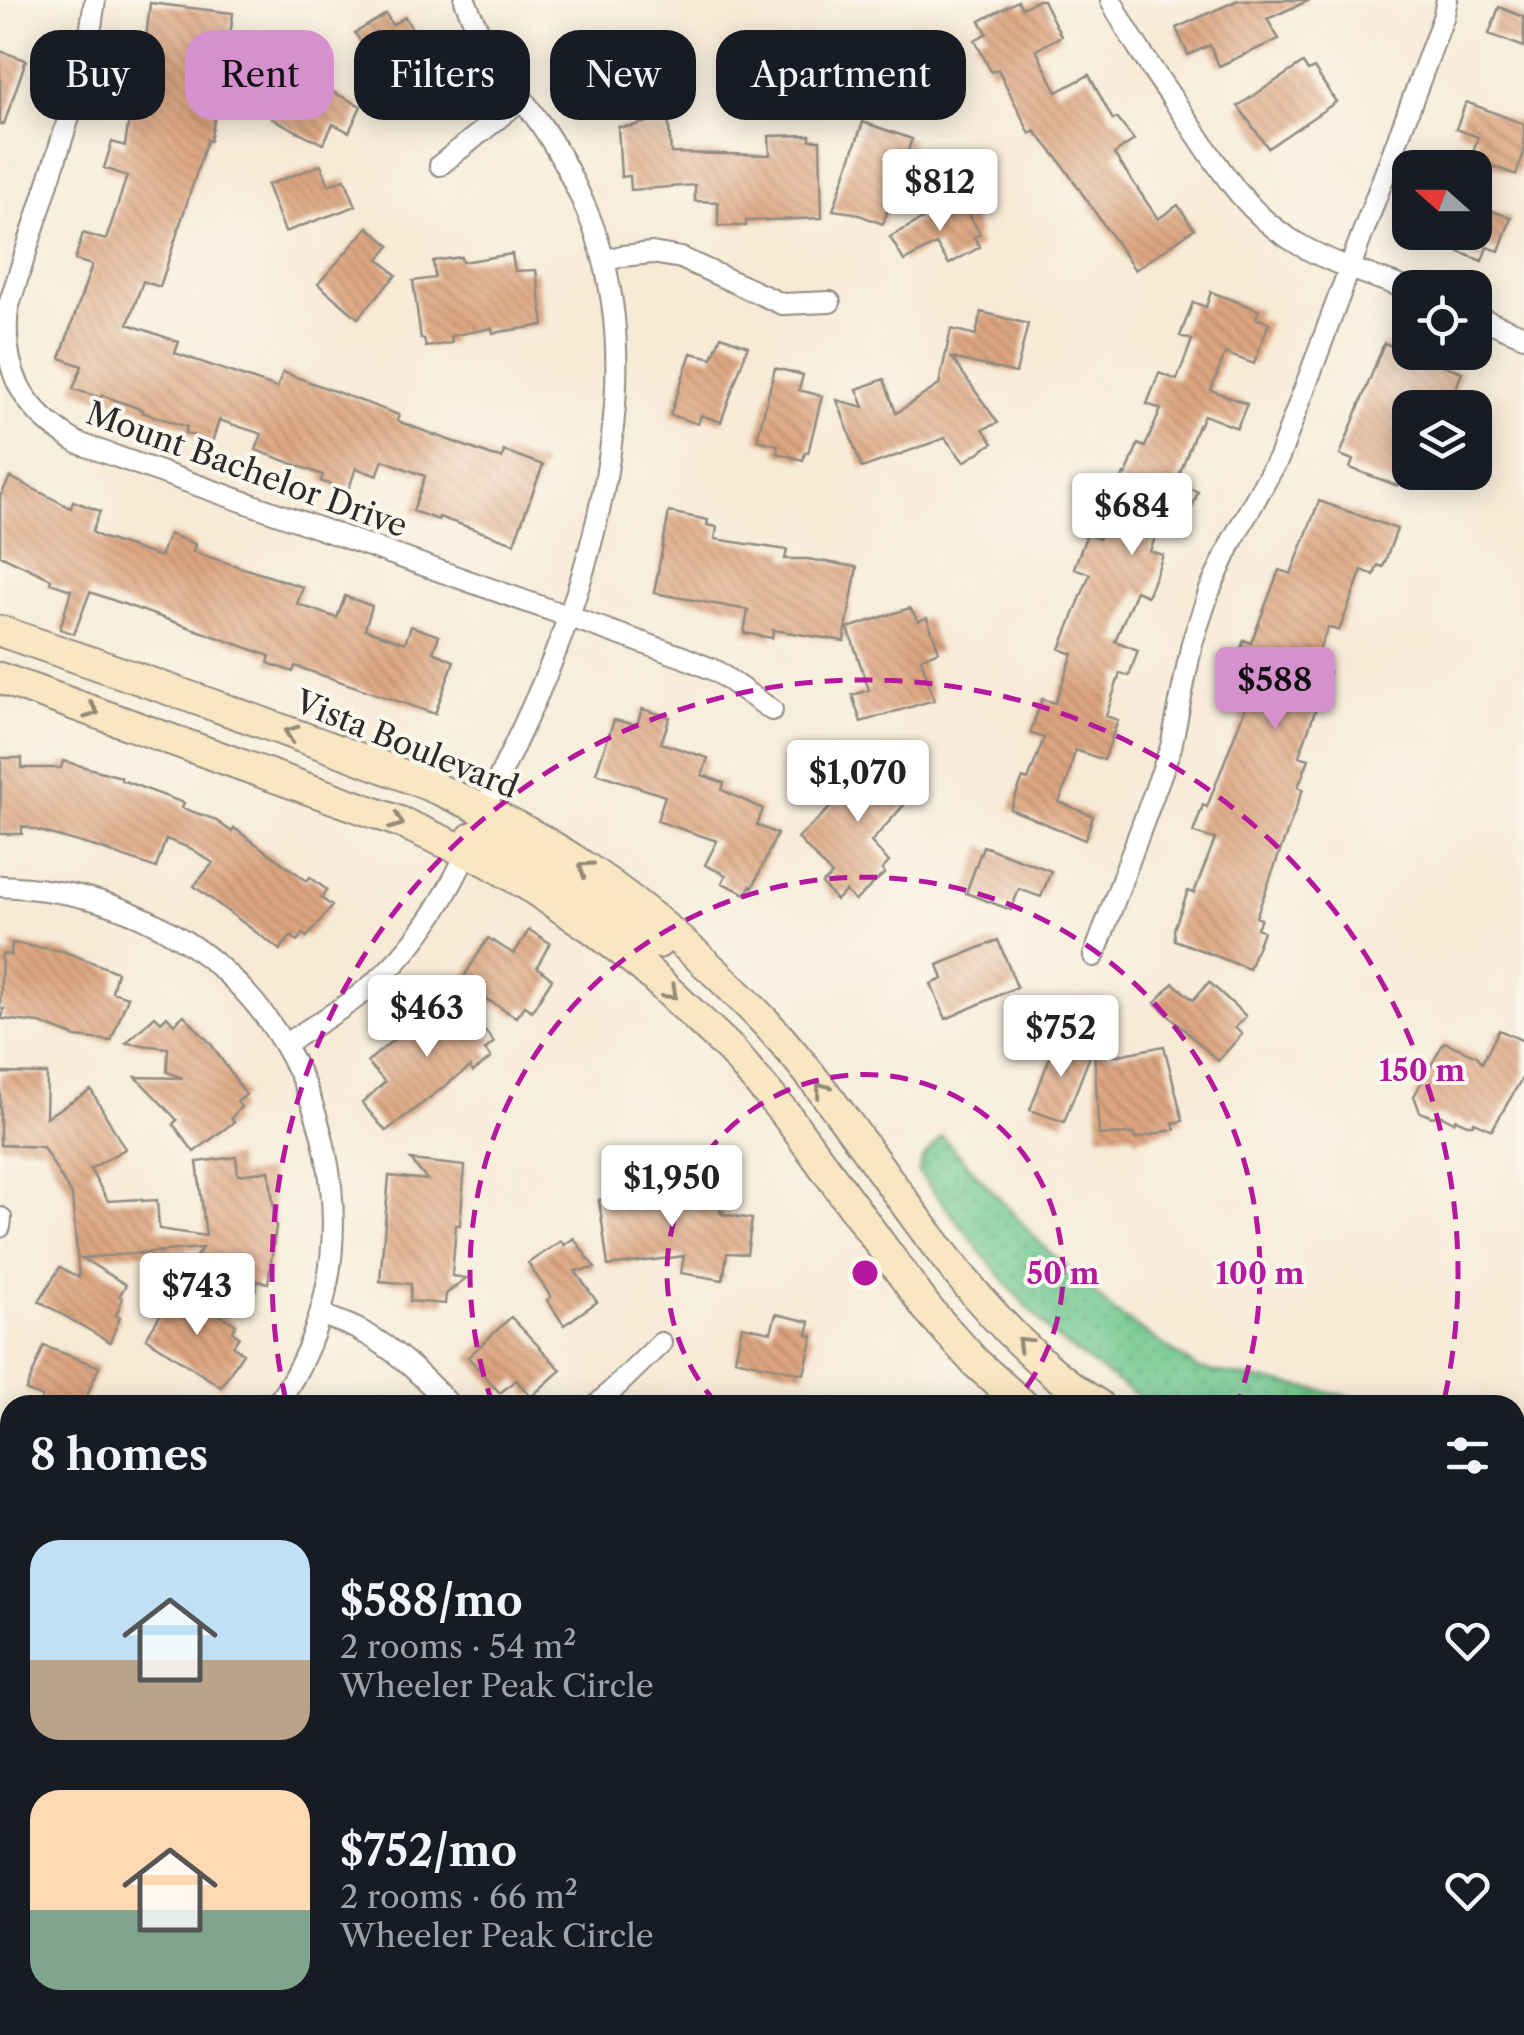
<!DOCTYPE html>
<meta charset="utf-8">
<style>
:root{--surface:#171b24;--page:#20242c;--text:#f1f3f6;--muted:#9ea1a6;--accent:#d690ce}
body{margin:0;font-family:"Libre Caslon Text",serif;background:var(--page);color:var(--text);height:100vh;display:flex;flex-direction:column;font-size:38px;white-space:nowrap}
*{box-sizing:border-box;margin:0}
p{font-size:32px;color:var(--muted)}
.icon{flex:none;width:55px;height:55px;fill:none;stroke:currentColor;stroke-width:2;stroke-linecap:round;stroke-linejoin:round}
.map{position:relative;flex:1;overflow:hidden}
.side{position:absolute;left:0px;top:1395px;width:1525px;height:640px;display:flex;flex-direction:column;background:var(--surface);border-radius:30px 30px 0 0;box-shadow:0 5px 25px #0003}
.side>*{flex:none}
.guide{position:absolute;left:30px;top:30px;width:1000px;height:90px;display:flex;gap:20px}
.needle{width:65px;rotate:291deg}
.fabs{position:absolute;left:1392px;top:150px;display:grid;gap:20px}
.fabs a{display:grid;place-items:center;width:100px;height:100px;border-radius:20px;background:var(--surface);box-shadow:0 5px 25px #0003;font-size:50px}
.price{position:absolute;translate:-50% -85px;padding:0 22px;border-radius:10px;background:#fff;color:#222;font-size:32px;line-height:65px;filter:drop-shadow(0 2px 5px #0008)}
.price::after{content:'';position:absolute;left:50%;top:60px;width:30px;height:22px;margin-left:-15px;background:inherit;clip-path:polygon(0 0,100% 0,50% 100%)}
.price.current{background:var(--accent);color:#111}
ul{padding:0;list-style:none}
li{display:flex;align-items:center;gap:30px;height:250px;padding:0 30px}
li span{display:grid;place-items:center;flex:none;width:280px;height:200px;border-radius:30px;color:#555}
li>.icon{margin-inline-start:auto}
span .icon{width:120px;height:120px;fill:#fffc;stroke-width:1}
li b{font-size:42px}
h2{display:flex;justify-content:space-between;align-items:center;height:120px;padding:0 30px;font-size:42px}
.tag{padding:0 35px;border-radius:30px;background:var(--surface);box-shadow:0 5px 25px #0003;font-size:35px;line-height:90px}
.tag.current{background:var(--accent);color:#111}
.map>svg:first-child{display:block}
</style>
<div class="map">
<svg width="1524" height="2035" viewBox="0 0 1524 2035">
<defs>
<pattern id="grass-dots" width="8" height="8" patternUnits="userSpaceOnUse" patternTransform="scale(2.5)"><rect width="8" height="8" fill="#6fc88f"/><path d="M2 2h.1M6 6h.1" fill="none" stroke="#5ba375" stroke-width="1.8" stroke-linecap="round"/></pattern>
<pattern id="building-back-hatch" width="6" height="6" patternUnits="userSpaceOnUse" patternTransform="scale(2.5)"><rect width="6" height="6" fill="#dea680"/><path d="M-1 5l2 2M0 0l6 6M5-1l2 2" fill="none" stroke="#b48769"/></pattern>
</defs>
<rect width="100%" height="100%" fill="#fbf7ec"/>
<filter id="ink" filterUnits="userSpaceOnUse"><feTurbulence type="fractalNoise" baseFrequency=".01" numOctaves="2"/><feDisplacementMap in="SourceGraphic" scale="20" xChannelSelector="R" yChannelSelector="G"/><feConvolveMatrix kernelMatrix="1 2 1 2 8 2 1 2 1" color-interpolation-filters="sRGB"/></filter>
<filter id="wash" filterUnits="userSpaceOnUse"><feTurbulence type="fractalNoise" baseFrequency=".0048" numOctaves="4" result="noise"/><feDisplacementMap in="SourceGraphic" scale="40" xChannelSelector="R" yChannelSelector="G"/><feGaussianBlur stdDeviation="2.25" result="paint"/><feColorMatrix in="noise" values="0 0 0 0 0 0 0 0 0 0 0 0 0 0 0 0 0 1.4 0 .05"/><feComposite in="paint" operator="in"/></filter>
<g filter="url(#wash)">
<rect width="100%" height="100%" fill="#f7ebd7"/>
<path fill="url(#grass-dots)" stroke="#4d7a5d" stroke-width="2.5" d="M942,1136L1045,1248L1116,1313L1199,1369L1321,1390L1389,1405H1153L1121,1385L1052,1335L1008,1286L918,1172L922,1159Z"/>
<g id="blocks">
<path fill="url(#building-back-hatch)" d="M1038,0H1043L1061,36L1036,50L1057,92L1089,75L1113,120L1117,118L1134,140L1114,154L1127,173L1158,219L1178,205L1194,229L1135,270L1059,160L1035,131L1030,134L998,69L991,72L975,40L987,33L980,21L1018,1L1022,8Z
M1238,0H1310L1267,19L1279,39L1219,66L1210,45L1188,55L1176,28Z
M150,3L233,13L228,52H222L212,101L218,102L210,141L207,140L160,287L143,281L128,324L179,342L175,353L277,388L283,372L399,415L397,421L492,456L502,458L504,451L543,465L514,543L439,517L438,520L413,511L425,476L383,460L377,476L356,468L348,491L321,481L323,475L256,450L262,434L219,420L212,442L185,433L187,427L142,412L143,410L102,395L101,398L73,389L82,366L60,358L92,265L75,260L83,233L106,240L127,176L104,168L112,142L125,146L132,97L135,98L139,75L142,76Z
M1499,7L1524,17V47L1489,34Z
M386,14L392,25L405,17L432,62L425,67L431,78L396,99L355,33Z
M0,51L26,60L4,124H0Z
M1303,63L1308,71L1314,68L1336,102L1268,148L1238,106Z
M293,72L361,106L349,132L333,124L323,144L271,118Z
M1466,102L1524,124V153L1516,175L1471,158L1478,137L1456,129Z
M668,115L671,153L770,155L769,136L810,135V140H820L822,218L746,221V226H718V202L695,201V185L631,190L630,176L621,177L618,127L633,126Z
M863,122L912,139L883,224L854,213L833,210Z
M321,165L329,185L345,179L356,206L285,232L267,185Z
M955,201L957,205L962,202L980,234L974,237L980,247L949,264L936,244L904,261L890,237Z
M1475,204L1511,218L1499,251L1487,247L1482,261L1414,234L1475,232Z
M368,227L390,246L379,259L396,275L358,318L318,284Z
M512,254L515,271L536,270L544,325L493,333L492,328L451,336L452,343L426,347L424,339H421L413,281L435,278L433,261L461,257L462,262Z
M1211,292L1259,310L1256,318L1269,323L1254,364L1225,353L1211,390L1247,404L1237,428L1204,415L1199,426L1198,425L1176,483L1198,492L1188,518L1166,509L1150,551L1163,555L1157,572L1147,596L1136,591L1115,641L1138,650L1129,676L1120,673L1106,716L1118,720L1104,760L1075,750L1068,779L1059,802L1093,816L1085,840L1010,809L1023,778L1028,780L1044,738L1030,733L1042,699L1055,703L1073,654L1060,649L1090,574L1074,568L1087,534L1099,539L1124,474L1126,475L1138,444L1145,447L1161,409L1147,404L1159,373L1177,380L1192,340L1180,336L1193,302L1206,307Z
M981,312L1028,324L1016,373L952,358L998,423L983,429L993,443L964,462L945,438L862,468L837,400L864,407L857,389L884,379L896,413L939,385L951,329L976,335Z
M721,336L748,346L721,422L701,415L698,424L670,415L691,353L712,358Z
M1384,343L1462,372L1449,408H1410V474L1404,472L1398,486L1350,468L1353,460L1340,455Z
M775,368L803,375L799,390L822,396L808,453L805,452L803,460L777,453L778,445L757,440Z
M10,477L71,508L73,501L100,511L92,532L103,538L160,557L169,534L195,544L193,552L303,587L297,604L337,618L345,596L372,606L365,629L405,643L411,626L439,636L433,652L454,661L435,714L295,666L293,672L268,663L270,656L90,592L74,634L60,629L71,590L50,583L51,579L0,555V497Z
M1319,501L1397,529L1383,567L1378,565L1374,575L1362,570L1339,631L1328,627L1313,666L1329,672L1299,756L1309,759L1298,787L1303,789L1256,917L1261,919L1257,928L1263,931L1249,969L1175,940L1174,929L1188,891L1194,893L1215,839L1193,833L1203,805L1207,807L1257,677L1235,668L1236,661L1244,640L1251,643L1279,570L1291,574Z
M669,512L708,520L707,525L717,527L715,539L787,550L785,559H808L857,567L844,641L773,630L772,638L744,633L748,610L654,593Z
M910,608L918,621L927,618L939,651L921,658L934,700L861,722L852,695L869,690L848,628Z
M642,709L670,717L661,743L708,758L702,775L724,783L722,790L763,809L757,825L777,834L753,887L750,886L746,894L722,883L726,875L705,865L717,841L657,821L665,796L596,773L614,720L637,725Z
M848,754L867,772L883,754L920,787L871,842L889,862L882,870L885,873L855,901L846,891L836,900L822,884L832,875L798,838L848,791L829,775Z
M1,758H22V768H61L63,761L121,777V780L184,803L182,808L214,819L232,832L234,828L307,881L310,877L327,890L321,898L332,906L307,937L303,934L297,941L291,936L280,950L194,886L213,863L192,849L166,839L156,868L99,848L22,826V834H0Z
M983,846L1051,871L1041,897L1019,889L1011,910L966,893Z
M529,930L550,943L537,967L552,979L532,1011L524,1006L516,1017L460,983L488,938L514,954Z
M998,940L1017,987L946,1019L931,984L943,979L938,965Z
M12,943L63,951L117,972L112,992L128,997L111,1041L76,1037L40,1023L2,1019L4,1009H0L2,954L11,955Z
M1209,982L1246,1016L1235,1028L1242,1034L1218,1061L1155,1003L1173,983L1193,1000Z
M453,990L494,1042L485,1050L491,1058L473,1072L470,1067L386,1131L362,1103L385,1082L367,1062Z
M184,1015L211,1044L246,1095L237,1102L241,1107L231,1118L234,1122L194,1152L173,1124L177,1120L136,1077L183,1078L167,1072L168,1048L126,1043L155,1016L161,1022L167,1016L174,1024Z
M1499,1030L1524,1041V1075L1492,1130L1474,1122L1473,1124H1467L1456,1119L1454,1122L1440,1115L1432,1117L1420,1112L1414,1096L1444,1042L1477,1056L1482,1063Z
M1057,1038L1092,1051L1064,1122L1030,1110Z
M1164,1046L1183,1121L1173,1123L1175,1129L1135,1139L1134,1134L1099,1135L1094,1049L1114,1056Z
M0,1073L47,1074L46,1117L91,1090L125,1149L90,1169L108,1201L142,1199V1201L157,1200L159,1229L206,1236L197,1162L236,1157L238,1175L269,1171L276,1227L268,1283L257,1281L256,1289L241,1286L240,1292L189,1285L196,1257L202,1248L82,1258L126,1285L119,1296L123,1298L116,1315L120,1317L110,1342L39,1301L60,1267L79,1278L72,1196L43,1147L0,1145Z
M411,1160L465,1166L460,1225H456L452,1276L466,1278L446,1294L445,1304L410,1301L411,1284L380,1281L389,1176L427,1180Z
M631,1186L632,1192L651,1190L652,1196L686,1192L722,1198L720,1212H723L722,1214L752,1219L747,1254L727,1253L723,1280L681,1273L684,1256L608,1266L599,1200L611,1198L610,1188Z
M574,1238L595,1268L575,1271L597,1302L564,1325L547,1300L551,1297L528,1263L561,1241L564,1245Z
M173,1294L185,1301L187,1295L236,1325L232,1332L239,1337L233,1346L243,1353L221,1387L146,1338Z
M776,1314L810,1322L807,1335L813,1336L804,1374L735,1359L742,1326L771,1332Z
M511,1317L561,1370L531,1397L516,1380L500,1393L468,1357Z
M44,1346L99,1367L83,1405H39L42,1397L26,1390Z"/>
</g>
</g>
<g filter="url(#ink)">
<use href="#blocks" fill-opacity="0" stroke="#918b81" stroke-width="2.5"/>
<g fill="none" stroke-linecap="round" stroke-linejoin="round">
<g stroke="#918b81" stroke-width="24">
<path id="minor" d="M95,0L87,53L77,92L8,308C1,371 23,411 78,443L683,657L716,671L772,710
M465,0C482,46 511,82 539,122C558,149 573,179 586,209C646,345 607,518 556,651C535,705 508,757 484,810
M1111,0C1132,42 1159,79 1185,117C1215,161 1243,210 1290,239C1327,263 1369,274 1410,290
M440,165L522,99
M604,261L622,256L652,253L681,258L782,304L830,302
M1475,316L1524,336
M0,886C66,889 123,902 180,938C334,1033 382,1257 276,1405
M1094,956L1171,747L1192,643L1209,592L1232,541L1279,457L1443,18L1447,0
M285,1044C307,1030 329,1017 350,1002C404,965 440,911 467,852
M0,1227L1,1218
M320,1314C332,1319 345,1323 357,1329C394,1347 422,1376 450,1405
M597,1405L661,1343
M0,1465L10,1467
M1515,1985L1524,1972
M378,2025L382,2035
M184,2035L208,2025
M707,2035L713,2025
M1479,2035L1486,2025"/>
</g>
<g stroke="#918b81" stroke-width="34">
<path id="secondary" d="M0,631C100,665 200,700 299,736C398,772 498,808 586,868C653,913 713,967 768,1025C878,1144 960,1318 1098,1405
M0,678L400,822L487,861L532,888L592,928L645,969L731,1050L787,1116L926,1307L975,1362L1023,1405
M467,852L472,838L481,834L553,876L658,943
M1515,1538H1524
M1515,1581H1524"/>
</g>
<use href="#minor" stroke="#fff" stroke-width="20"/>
<use href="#secondary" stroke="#f9e7c3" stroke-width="30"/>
</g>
<defs><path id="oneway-chevron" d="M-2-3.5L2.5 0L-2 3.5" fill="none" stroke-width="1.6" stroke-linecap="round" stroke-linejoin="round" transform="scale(2.5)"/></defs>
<g stroke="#928977">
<use href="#oneway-chevron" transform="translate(92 711) rotate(20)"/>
<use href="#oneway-chevron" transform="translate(291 733) rotate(-160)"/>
<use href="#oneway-chevron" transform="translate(397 822) rotate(22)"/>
<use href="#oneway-chevron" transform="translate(585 868) rotate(-146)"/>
<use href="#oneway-chevron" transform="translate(671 993) rotate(43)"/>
<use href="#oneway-chevron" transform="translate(822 1089) rotate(-128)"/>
<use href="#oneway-chevron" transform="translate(1023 1343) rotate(-136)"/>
</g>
</g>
<g fill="none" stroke="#b5179e" stroke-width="5" stroke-dasharray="18 12">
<path d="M717 1404A198 198 0 1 1 1013 1404"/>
<path d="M493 1405A395 395 0 1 1 1237 1405"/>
<path d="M286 1401A593 593 0 1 1 1444 1401"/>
</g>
<g text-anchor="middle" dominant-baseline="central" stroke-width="8" stroke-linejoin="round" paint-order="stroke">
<g font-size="32" fill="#2b2b2b" stroke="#fbf7ec">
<text transform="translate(247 469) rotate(20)">Mount Bachelor Drive</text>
<text transform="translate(407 744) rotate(22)">Vista Boulevard</text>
</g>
</g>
<circle cx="865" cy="1273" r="15" fill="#b5179e" stroke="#fbf7ec" stroke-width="5"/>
<g font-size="30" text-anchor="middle" font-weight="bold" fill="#b5179e" stroke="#fbf7ec" stroke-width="8" stroke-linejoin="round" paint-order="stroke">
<text x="1422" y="1081">150 m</text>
<text x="1063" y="1284">50 m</text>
<text x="1260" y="1284">100 m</text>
</g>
</svg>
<div class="fabs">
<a><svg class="needle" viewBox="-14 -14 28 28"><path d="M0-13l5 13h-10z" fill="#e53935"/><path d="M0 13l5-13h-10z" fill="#9ea1a6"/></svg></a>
<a><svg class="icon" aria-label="locate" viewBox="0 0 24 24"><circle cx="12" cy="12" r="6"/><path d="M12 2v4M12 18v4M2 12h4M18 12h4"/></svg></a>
<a><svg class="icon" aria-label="layers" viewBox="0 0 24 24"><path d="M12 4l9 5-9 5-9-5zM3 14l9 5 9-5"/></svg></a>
</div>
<b class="price" style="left:940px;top:234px">$812</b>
<b class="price" style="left:1132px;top:558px">$684</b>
<b class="price current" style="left:1275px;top:732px">$588</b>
<b class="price" style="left:858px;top:825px">$1,070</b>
<b class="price" style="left:427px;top:1060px">$463</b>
<b class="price" style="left:1061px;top:1080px">$752</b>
<b class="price" style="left:672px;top:1230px">$1,950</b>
<b class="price" style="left:197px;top:1338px">$743</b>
<div class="guide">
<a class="tag">Buy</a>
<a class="tag current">Rent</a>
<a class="tag">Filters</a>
<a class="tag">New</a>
<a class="tag">Apartment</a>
</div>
<section class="side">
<h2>8 homes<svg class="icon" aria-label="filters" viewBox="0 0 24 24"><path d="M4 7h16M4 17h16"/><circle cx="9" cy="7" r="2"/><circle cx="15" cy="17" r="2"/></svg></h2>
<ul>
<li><span style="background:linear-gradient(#bfe0f5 60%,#b9a48a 0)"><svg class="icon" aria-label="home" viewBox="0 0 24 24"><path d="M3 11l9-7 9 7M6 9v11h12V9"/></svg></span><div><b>$588/mo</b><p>2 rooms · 54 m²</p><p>Wheeler Peak Circle</p></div><svg class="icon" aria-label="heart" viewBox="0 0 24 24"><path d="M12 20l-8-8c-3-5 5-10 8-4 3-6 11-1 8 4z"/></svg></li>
<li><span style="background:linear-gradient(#ffd9b3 60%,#7fa58c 0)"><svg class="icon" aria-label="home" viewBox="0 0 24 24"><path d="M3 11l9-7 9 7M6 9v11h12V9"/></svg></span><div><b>$752/mo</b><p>2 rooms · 66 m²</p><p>Wheeler Peak Circle</p></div><svg class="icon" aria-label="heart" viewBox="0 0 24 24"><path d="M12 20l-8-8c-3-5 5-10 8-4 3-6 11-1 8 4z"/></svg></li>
</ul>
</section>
</div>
